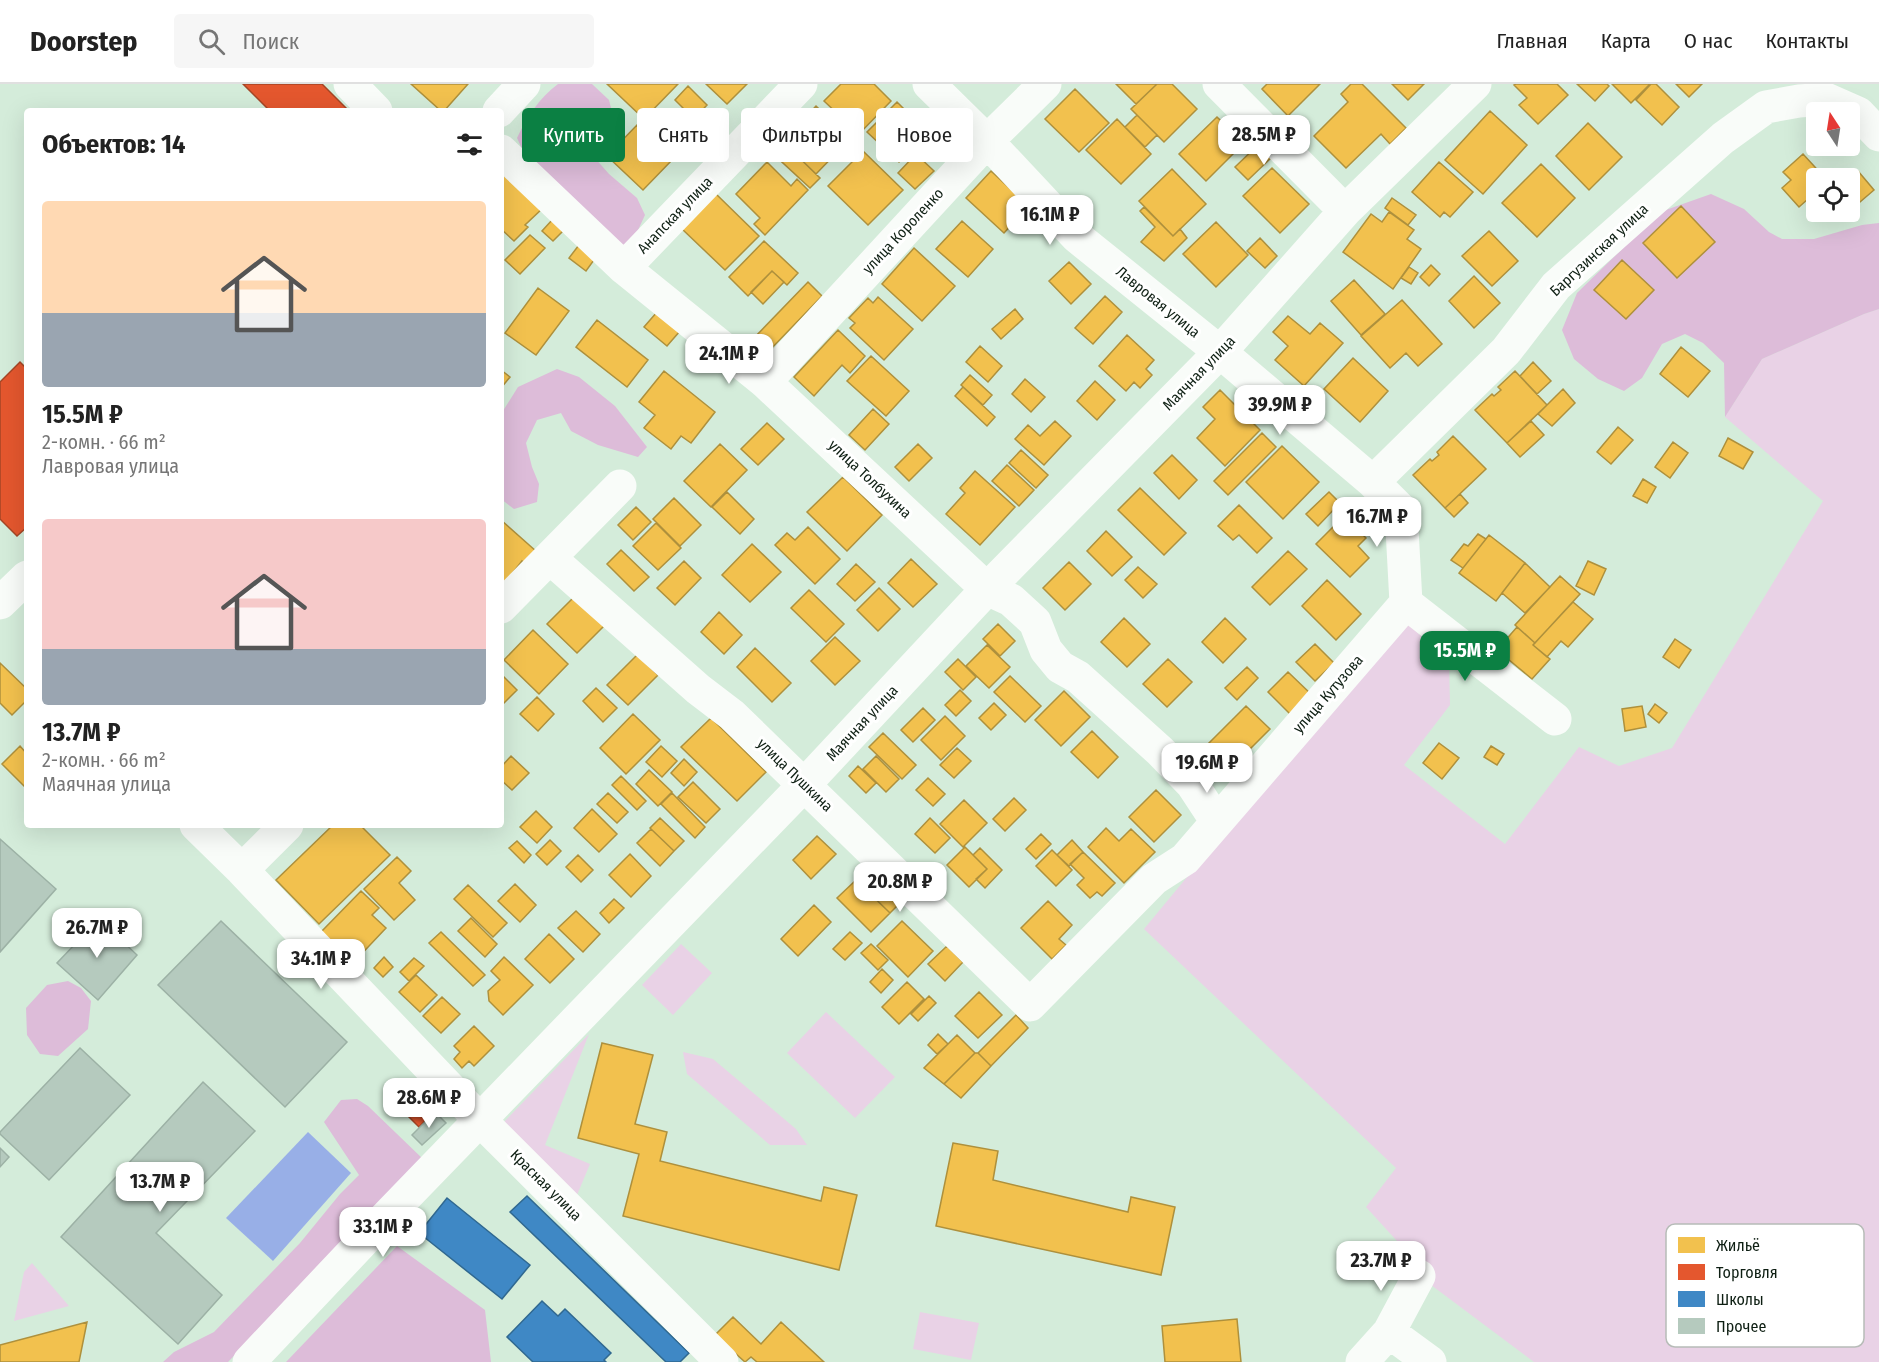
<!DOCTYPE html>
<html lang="ru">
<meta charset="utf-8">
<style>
:root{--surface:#fff;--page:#f6f6f6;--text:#222;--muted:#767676;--line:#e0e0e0;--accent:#0b8043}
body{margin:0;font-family:"Fira Sans Condensed",sans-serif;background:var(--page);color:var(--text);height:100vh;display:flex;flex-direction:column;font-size:22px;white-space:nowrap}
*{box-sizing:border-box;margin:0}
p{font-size:20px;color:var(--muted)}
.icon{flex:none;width:33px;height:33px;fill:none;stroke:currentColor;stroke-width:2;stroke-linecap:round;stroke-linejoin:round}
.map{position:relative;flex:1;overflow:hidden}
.sheet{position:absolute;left:24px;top:24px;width:480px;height:720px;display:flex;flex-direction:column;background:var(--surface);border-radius:6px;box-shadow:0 6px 24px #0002}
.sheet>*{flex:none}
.top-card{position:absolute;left:522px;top:24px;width:570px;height:54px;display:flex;gap:12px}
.needle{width:39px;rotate:348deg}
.fabs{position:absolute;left:1806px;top:18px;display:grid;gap:12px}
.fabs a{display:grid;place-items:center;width:54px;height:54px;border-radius:6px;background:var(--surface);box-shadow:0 6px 24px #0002;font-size:30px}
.price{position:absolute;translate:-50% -51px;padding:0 14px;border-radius:12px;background:#fff;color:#222;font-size:20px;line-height:39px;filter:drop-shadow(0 2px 3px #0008)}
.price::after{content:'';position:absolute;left:50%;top:36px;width:18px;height:14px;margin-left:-9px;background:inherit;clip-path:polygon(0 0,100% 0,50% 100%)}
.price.current{background:var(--accent);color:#fff}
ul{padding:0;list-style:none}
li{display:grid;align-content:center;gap:12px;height:318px;padding:0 18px}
li span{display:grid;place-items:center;height:186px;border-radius:6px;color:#555}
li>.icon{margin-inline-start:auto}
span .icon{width:108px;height:108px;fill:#fffc;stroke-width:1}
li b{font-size:26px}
h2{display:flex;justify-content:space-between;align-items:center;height:72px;padding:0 18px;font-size:26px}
.tag{padding:0 21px;border-radius:6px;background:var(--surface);box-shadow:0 6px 24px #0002;font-size:21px;line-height:54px}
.tag.current{background:var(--accent);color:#fff}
header{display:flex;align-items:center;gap:36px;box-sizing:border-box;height:84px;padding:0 30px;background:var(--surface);border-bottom:2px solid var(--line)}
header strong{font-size:28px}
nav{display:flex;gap:33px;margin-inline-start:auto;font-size:21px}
.search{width:420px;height:54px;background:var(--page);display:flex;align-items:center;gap:15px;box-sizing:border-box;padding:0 21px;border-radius:6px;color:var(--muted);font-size:22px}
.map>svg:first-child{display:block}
</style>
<header>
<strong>Doorstep</strong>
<div class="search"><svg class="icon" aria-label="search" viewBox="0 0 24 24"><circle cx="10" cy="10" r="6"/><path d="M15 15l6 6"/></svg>Поиск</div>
<nav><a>Главная</a><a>Карта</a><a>О нас</a><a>Контакты</a></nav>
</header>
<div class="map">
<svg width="1879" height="1278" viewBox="0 0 1879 1278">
<rect width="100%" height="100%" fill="#d4ecda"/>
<path fill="#e9d2e6" d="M1879,225V1278H1534L1419,1192L1407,1168L1366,1123L1396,1084L1144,845L1202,775L1408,540L1449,577L1450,621L1404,681L1505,760L1579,663L1619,682L1672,664L1823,417L1725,333L1762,275L1864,230Z
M681,860L712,889L673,931L642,901Z
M826,928L895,993L855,1034L787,969Z
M589,950L545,1061L590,1080L577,1111L502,1040Z
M683,968L713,975L796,1045L807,1061H770L687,990Z
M32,1179L69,1222L14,1237L24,1188Z
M920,1228L979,1239L971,1276L913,1265Z"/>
<path fill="#ddbcd9" d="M558,0H592L609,16L613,32L597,58L594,73L609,90L637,114L645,131L633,157L622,162L530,82L517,54C527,33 539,14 558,0Z
M1711,110L1744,125L1769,148L1782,155H1814L1862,141L1879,139V225L1864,230L1762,275L1725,333L1724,279L1703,259L1685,250L1662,260L1642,294L1624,307L1598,295L1574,275L1562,246L1577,209L1660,128Z
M557,285L579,293L615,322L647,363L638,373L598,361L571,347L561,329L537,336L526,359L532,383L539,400L537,418L514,425L501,415V330L518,303Z
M68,897L81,904L91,917L88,945L58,972L40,970L27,951L26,924L47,901Z
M357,1015L368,1022L424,1076L228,1278H163L174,1268L214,1248L300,1159L340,1110L359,1091L324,1038L341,1016Z
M397,1162L485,1226L491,1278H286Z"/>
<path fill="#98afe7" d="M308,1048L351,1089L273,1177L226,1134Z"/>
<path fill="#f2c14e" stroke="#ae903c" stroke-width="1.5" d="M411,0H468L444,27H441Z
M607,0H678L644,35Z
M706,0H747L727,20Z
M841,0H874L891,17L859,50L824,17Z
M1116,0H1157L1136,20Z
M1157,0H1172L1197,25L1164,58L1131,25Z
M1267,0H1320L1288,32L1262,5Z
M1351,0H1362L1406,44L1390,60L1381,50L1346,84L1314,52L1348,18L1341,10Z
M1392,0H1424L1408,16Z
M1516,0H1557L1568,11L1538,40L1519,21L1527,14L1514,1Z
M1577,0H1607L1609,2L1595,17Z
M1612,0H1650L1631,19Z
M1651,0H1656L1679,23L1662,41L1636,16Z
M1676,0H1702L1689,13Z
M688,2L707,21L694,35L675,16Z
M1075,5L1109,39L1079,68L1045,35Z
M897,18L916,37L906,47L918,59L899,78L867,48Z
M816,22L850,55L816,90L782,57Z
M932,26L954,47L939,62L917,41Z
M1490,27L1527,61L1483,110L1445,76Z
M1137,31L1157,51L1145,63L1125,43Z
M1217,33L1244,59L1206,97L1179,70Z
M1117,35L1151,70L1121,100L1086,66Z
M774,37L788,50L782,57L820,94L810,104L757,55Z
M1588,39L1622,73L1589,106L1556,72Z
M637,41L673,75L643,106L607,72Z
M1260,59L1273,72L1248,96L1235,83Z
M863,67L903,106L868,141L828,102Z
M916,70L934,87L915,105L898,89Z
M1803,70L1825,94H1816V120L1814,122L1808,115L1799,123L1782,104L1791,96L1783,88Z
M767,78L791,102L797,95L808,106L765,151L754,140L760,134L736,110Z
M1439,78L1473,108L1450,133L1444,128L1440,133L1412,108Z
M1541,80L1575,114L1537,153L1502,119Z
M1272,84L1309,120L1280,149L1243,112Z
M1172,85L1206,120L1173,152L1139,117Z
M991,87L1029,122L1004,149L966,114Z
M1858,87L1874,106L1860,118L1850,106L1849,94Z
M507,89L543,124L525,141L528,143L514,157L501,145V95Z
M715,109L759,152L725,186L681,144Z
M1392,114L1416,131L1408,141L1385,124Z
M1681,122L1715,158L1677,194L1643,159Z
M1144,123L1173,152L1180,145L1187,154L1164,177L1141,158L1155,143L1140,127Z
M1389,128L1414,146L1407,155L1421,165L1393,205L1343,168L1371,130L1382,138Z
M552,136L563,147L553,157L542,147Z
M962,137L993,165L968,193L936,165Z
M1216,138L1248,171L1216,203L1183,170Z
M1489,147L1518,177L1492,202L1462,172Z
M530,151L545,164L520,190L505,176Z
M1260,154L1277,172L1265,184L1247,167Z
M582,157L599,169L586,187L569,174Z
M764,157L798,189L787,201L772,187L748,212L729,193Z
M914,164L955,202L922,237L882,200Z
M1622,176L1654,206L1626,235L1594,206Z
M1069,178L1091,200L1071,220L1049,197Z
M1431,181L1440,190L1429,202L1420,193Z
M1409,183L1418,189L1411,200L1401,194Z
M772,187L784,198L763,220L751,208Z
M1474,192L1500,219L1474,244L1449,217Z
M1354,196L1385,230L1361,251L1331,217Z
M808,198L822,212L766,270L752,256Z
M538,204L569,227L536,271L505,249Z
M1105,212L1122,228L1093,260L1075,244Z
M878,213L913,245L884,276L850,244L855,239L849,234L868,214L873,219Z
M1402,216L1442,260L1418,282L1406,269L1390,284L1361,252Z
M1015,225L1023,235L1001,255L992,245Z
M657,228L680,247L667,262L644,243Z
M1288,232L1310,250L1320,239L1343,259L1304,302L1275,276L1288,262L1273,248Z
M597,236L648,276L627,303L576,263Z
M838,246L865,272L850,289L842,281L814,312L794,293Z
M1127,251L1154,276L1146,285L1152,291L1140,304L1134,298L1126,307L1099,282Z
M980,262L1002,282L988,298L966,278Z
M1681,263L1710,287L1688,313L1660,290Z
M871,272L909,307L886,332L847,297Z
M1353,274L1388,307L1360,338L1324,305Z
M1533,278L1551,297L1537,310L1520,292Z
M501,286L510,293L501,304Z
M664,287L715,328L691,359L681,352L671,365L644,344L655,331L639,318Z
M1515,287L1547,321L1507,359L1475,326L1492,310L1494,312L1501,306L1498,303Z
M970,291L992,311L983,321L961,301Z
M1025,295L1045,313L1031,328L1012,310Z
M1095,297L1115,316L1097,336L1077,317Z
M963,303L995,333L987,342L955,312Z
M1563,305L1575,319L1552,342L1538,330Z
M1220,306L1260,346L1225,382L1197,354L1215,335L1203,323Z
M873,325L889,340L865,366L849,351Z
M1055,337L1071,352L1044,381L1015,355L1028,341L1040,352Z
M1531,337L1544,351L1520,373L1507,359Z
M767,339L784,355L758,381L741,365Z
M1618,343L1633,356L1611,380L1597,368Z
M1262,349L1276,363L1228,411L1214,397Z
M1453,352L1486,385L1445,424L1413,391L1430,375L1432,377L1439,371L1437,368Z
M1728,354L1753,368L1743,385L1719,372Z
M1673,358L1688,369L1670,394L1655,383Z
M720,360L747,386L711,423L684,397Z
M918,360L932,374L909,397L895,383Z
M1282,362L1319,398L1283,435L1246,398Z
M1021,366L1048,391L1036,404L1009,379Z
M1172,371L1197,396L1179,415L1154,389Z
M1007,381L1034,406L1019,422L992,397Z
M975,387L1015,423L980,461L946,430L965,409L960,404Z
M843,393L882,431L847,467L807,428Z
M1643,395L1656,403L1647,419L1633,412Z
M1140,404L1186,449L1164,471L1118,426Z
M727,408L754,435L740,450L712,423Z
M1329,408L1340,419L1318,442L1306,430Z
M1460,410L1468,419L1454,433L1445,424Z
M674,414L701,441L680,462L653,435Z
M1239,421L1272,454L1257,469L1239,451L1233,456L1218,442Z
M636,423L651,438L633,456L618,441Z
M1344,432L1366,454L1358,462L1369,474L1350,493L1316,460Z
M501,436L537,468L525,480L522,477L501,504Z
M656,439L681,464L658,486L633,462Z
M808,443L840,475L815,500L775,461L787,449L795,456Z
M1106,447L1132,473L1112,492L1087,467Z
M1478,450L1486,455L1463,484L1451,476L1464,460L1468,462Z
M1489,451L1525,479L1496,517L1459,489Z
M752,460L781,488L750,518L722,491Z
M621,466L649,493L634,507L607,480Z
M1288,467L1307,485L1270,521L1252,503Z
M911,475L937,500L913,523L888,499Z
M684,477L701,494L675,521L657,504Z
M1588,477L1606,485L1594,511L1576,502Z
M1069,478L1091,500L1065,526L1043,504Z
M1525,479L1550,503L1525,529L1502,509Z
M856,480L875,498L855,517L837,500Z
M1138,483L1157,500L1143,514L1125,496Z
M1560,492L1580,510L1535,559L1515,541Z
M1327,496L1361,530L1336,556L1302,522Z
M879,504L900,525L878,547L857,526Z
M809,506L844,540L826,558L791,524Z
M576,511L606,540L577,569L547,540Z
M1573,518L1593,535L1568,563L1561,557L1547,573L1533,561Z
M719,528L742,551L724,570L701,548Z
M1124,534L1150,560L1127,583L1101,558Z
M1225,534L1246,555L1223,579L1202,558Z
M998,540L1015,557L1000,572L983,555Z
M1517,543L1535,559L1533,561L1550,575L1532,595L1497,566Z
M533,546L568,580L539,610L504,576Z
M835,553L860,577L835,601L811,577Z
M1675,555L1691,566L1679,584L1663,573Z
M1315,560L1334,579L1315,597L1296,578Z
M987,561L1010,583L989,604L966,582Z
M755,564L791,599L772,618L737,583Z
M637,571L658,591L628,621L607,601Z
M958,575L976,593L963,606L945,588Z
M1168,575L1192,598L1167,623L1143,600Z
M0,579L27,605V616L12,631L0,619Z
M1247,583L1258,594L1237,616L1225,604Z
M1288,588L1313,612L1293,633L1268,608Z
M501,590L517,606L501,622Z
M1010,592L1041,622L1025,638L994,608Z
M596,604L617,624L603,638L583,617Z
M960,606L971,617L956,632L945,621Z
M1064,607L1090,633L1061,662L1035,636Z
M537,613L554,630L538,647L520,630Z
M994,619L1006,631L991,646L979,634Z
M1655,620L1667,629L1659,639L1648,630Z
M1246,622L1270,645L1231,684L1207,661Z
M1642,622L1646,643L1625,647L1622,625Z
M923,624L935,636L913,658L901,646Z
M633,630L660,656L626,690L600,664Z
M945,632L965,652L941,676L921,656Z
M711,634L766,688L737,717L681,663Z
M1092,647L1118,673L1098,694L1071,668Z
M883,649L916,681L902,695L869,663Z
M1439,659L1459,674L1442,695L1423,679Z
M20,662L27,670V705L2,680Z
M661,662L677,677L662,693L646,678Z
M1491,662L1504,670L1497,681L1484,673Z
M957,664L971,677L954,694L940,681Z
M511,672L529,689L512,706L501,696V683Z
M876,672L899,695L886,708L863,685Z
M684,675L697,688L684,702L671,689Z
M858,682L876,699L866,709L849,692Z
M649,686L672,708L658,722L636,700Z
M621,692L646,717L637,726L612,701Z
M928,694L945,710L933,722L916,706Z
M693,698L720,725L706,739L678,713Z
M1156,706L1181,731L1154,758L1129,733Z
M608,709L628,728L617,739L597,720Z
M672,709L705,743L695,754L661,720Z
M1014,714L1026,726L1005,747L993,735Z
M964,716L987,739L963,763L940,740Z
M592,725L617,750L599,768L574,744Z
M536,727L552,743L537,759L520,743Z
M660,734L684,757L674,767L650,744Z
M930,734L950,754L935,769L915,750Z
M333,741H360L390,771L319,840L276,796Z
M1106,744L1119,757L1131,745L1155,768L1124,799L1088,763Z
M651,745L674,767L660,782L637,759Z
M1041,750L1051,760L1036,775L1026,765Z
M817,752L836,770L811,795L793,776Z
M550,756L561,767L547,781L536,770Z
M1072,756L1083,768L1069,782L1057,771Z
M517,757L531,771L524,779L509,764Z
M965,763L987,785L969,803L947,781Z
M980,764L1002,786L985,804L976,795L987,785L973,771Z
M1052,766L1072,786L1056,802L1036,782Z
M1083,768L1115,799L1102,812L1097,808L1090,814L1077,801L1084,794L1070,780Z
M630,770L651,792L631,813L609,791Z
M578,771L593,786L581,798L566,783Z
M397,773L411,787L399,799L415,816L394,836L364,805Z
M878,787L905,814L890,829L863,803Z
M856,796L890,829L871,848L837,814Z
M515,800L536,821L520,838L498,817Z
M468,801L507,839L493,853L454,815Z
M361,807L379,824L372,831L386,844L353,879L321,848Z
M614,815L624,824L609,839L600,829Z
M1048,817L1072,841L1059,855L1066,861L1052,875L1021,844Z
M814,821L831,838L798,872L781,855Z
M576,827L600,850L583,868L558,844Z
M471,834L497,860L485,873L458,847Z
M902,837L933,867L908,893L877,862Z
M441,848L485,891L473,902L429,859Z
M850,848L862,859L845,876L833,865Z
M549,850L574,875L550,899L525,875Z
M871,860L888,876L878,886L861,869Z
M947,862L963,878L945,897L928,880Z
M384,873L393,883L383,893L374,884Z
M504,873L533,901L503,931L489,917L488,907L500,896L491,887Z
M414,874L424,882L409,897L400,888Z
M882,885L893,896L881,909L870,898Z
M416,891L437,911L420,928L399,908Z
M907,898L924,915L899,940L882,923Z
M979,908L1002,931L978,954L955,932Z
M929,912L936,919L918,937L911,930Z
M442,913L460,930L441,949L423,932Z
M1016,931L1028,944L991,982L978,969Z
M474,942L494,962L474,982L469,977L462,984L454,975L460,968L454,962Z
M938,950L948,960L937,970L928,961Z
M957,951L975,969L944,1000L924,984Z
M602,959L653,971L635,1040L667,1048L660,1077L821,1117L824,1103L857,1111L839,1186L623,1132L639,1070L578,1054Z
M975,969H978L991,982L961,1014L944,1000Z
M953,1059L998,1067L993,1096L1128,1128L1131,1113L1175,1123L1161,1191L936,1142Z
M733,1233L761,1260L781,1238L824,1278H757L751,1273L745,1278L715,1251Z
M1237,1235L1241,1278H1165L1162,1242Z
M87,1238L79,1278H0V1261Z"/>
<path fill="#e4572e" stroke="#a44626" stroke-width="1.5" d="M243,0H322L349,27H270Z
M20,278L27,285V443L17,452L0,435V298Z
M411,995L439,1023L419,1043L391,1015Z"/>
<path fill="#3f88c5" stroke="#306890" stroke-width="1.5" d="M527,1112L689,1269L680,1278H666L510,1128Z
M447,1114L530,1181L502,1215L419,1149Z
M542,1217L558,1232L565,1225L611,1269L604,1276L606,1278H533L507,1253Z"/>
<path fill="#b5cabe" stroke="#9cb1a5" stroke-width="1.5" d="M0,755L56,805L0,868Z
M99,835L137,871L98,916L57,879Z
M221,837L347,958L285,1023L158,901Z
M80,964L130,1011L49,1096L0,1050V1048Z
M203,998L255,1047L156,1149L222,1211L178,1260L61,1153Z
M435,1028L446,1039L422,1061L412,1051Z
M0,1064L9,1073L0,1083Z"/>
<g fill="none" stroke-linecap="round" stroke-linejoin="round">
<path stroke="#f9fcf9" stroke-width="33" d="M350,0L376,27
M1219,0L1345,127
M499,27L524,0
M501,67L624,184L765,298L987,505L1011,516L1035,538L1046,566L1060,583L1078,593L1160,667L1192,700L1217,738
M624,184L801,0
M765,298L987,57L1045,0
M1373,398L1506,267L1556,202L1723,54L1766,23L1799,17L1826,15L1858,29L1879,51
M550,474L698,605L732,631L1030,921L1154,795L1185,775L1406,519L1401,426L1373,398L1220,268L1077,153L987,57L929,0
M0,519L27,493
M1406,519L1555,635
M501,523L620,402
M196,741L242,786L480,1036L722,1278
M242,786L287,741
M1389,1248L1430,1278
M249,1278L384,1135L805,700L987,505L1220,268L1345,127L1475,0
M1362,1278L1389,1248L1419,1192"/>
</g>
<g text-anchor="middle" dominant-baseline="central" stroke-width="6" stroke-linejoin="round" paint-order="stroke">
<g font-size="15" fill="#0e1f13" stroke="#fff">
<text transform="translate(675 131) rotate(-46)">Анапская улица</text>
<text transform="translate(903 147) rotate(-47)">улица Короленко</text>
<text transform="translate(1599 166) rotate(-43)">Баргузинская улица</text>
<text transform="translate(1158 218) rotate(39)">Лавровая улица</text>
<text transform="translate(1199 289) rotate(-46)">Маячная улица</text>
<text transform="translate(870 395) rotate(43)">улица Толбухина</text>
<text transform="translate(1328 610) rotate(-49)">улица Кутузова</text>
<text transform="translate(862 639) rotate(-47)">Маячная улица</text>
<text transform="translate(795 691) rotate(44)">улица Пушкина</text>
<text transform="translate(546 1101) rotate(45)">Красная улица</text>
</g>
</g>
<rect x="1666" y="1140" width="198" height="123" rx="9" fill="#fff" stroke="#b7bcb8" stroke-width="1.5"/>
<rect x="1678" y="1153" width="27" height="16" fill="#f2c14e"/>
<rect x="1678" y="1180" width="27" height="16" fill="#e4572e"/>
<rect x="1678" y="1207" width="27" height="16" fill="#3f88c5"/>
<rect x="1678" y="1234" width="27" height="16" fill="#b5cabe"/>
<g font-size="16" fill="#0e1f13">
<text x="1716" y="1167">Жильё</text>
<text x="1716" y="1194">Торговля</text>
<text x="1716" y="1221">Школы</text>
<text x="1716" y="1248">Прочее</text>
</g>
</svg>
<div class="fabs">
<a><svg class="needle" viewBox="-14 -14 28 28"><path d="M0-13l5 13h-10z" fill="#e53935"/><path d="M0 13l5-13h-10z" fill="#767676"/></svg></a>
<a><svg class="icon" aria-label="locate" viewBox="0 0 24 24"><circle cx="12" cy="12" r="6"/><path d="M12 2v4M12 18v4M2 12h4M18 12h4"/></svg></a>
</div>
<b class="price" style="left:1264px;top:82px">28.5M ₽</b>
<b class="price" style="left:1050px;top:162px">16.1M ₽</b>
<b class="price" style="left:729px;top:301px">24.1M ₽</b>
<b class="price" style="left:1280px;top:352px">39.9M ₽</b>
<b class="price" style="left:1377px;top:464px">16.7M ₽</b>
<b class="price current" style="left:1465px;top:598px">15.5M ₽</b>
<b class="price" style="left:1207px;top:710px">19.6M ₽</b>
<b class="price" style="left:900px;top:829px">20.8M ₽</b>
<b class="price" style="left:97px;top:875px">26.7M ₽</b>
<b class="price" style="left:321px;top:906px">34.1M ₽</b>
<b class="price" style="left:429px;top:1045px">28.6M ₽</b>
<b class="price" style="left:160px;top:1129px">13.7M ₽</b>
<b class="price" style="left:383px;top:1174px">33.1M ₽</b>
<b class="price" style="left:1381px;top:1208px">23.7M ₽</b>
<div class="top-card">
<a class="tag current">Купить</a>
<a class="tag">Снять</a>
<a class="tag">Фильтры</a>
<a class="tag">Новое</a>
</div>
<section class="sheet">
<h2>Объектов: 14<svg class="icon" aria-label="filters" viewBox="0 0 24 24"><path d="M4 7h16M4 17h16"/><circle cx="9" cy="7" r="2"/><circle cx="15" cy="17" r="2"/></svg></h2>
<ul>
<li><span style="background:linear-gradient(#ffd9b3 60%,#9aa5b1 0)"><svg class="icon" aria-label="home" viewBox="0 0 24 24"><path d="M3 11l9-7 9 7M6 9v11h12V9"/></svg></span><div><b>15.5M ₽</b><p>2-комн. · 66 m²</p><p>Лавровая улица</p></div></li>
<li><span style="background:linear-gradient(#f6c9c9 70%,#9aa5b1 0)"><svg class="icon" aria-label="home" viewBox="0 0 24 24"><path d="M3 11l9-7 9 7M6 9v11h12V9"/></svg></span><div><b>13.7M ₽</b><p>2-комн. · 66 m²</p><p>Маячная улица</p></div></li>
</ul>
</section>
</div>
